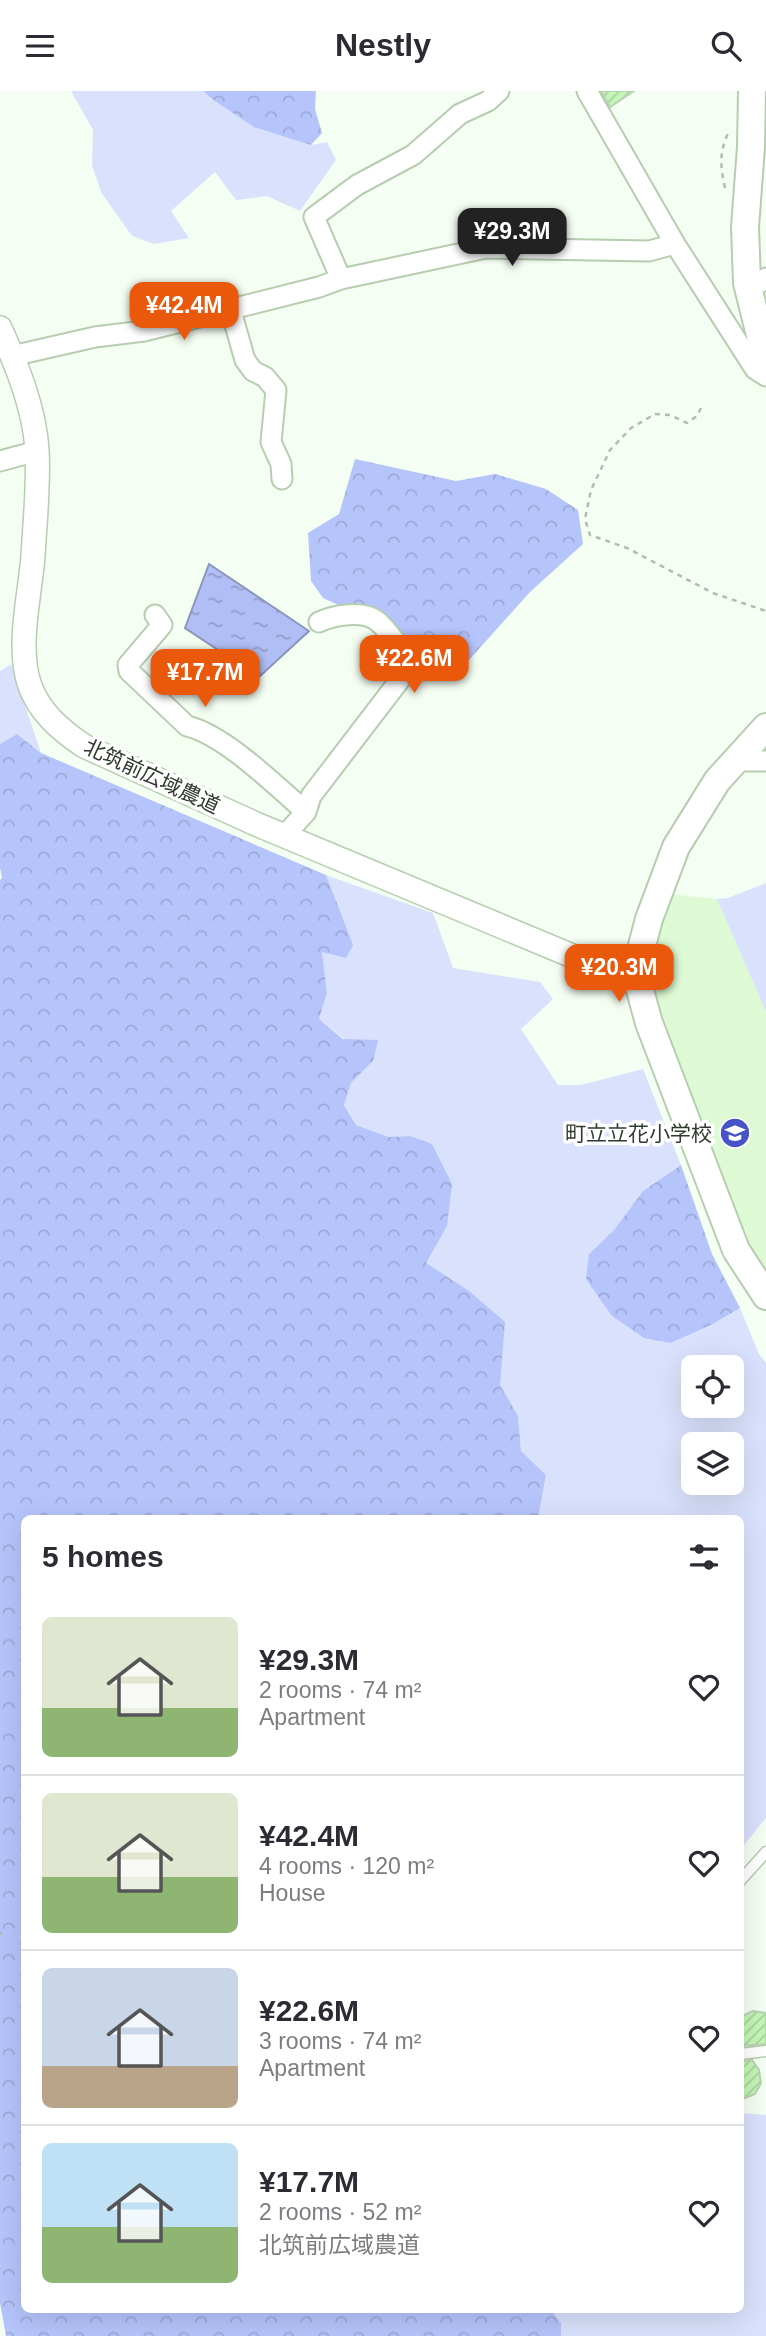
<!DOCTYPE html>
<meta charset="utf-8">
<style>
:root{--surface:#fff;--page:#f7f7f7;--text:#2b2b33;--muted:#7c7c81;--line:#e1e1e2;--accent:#ea580c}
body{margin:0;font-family:Helvetica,"Noto Sans JP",sans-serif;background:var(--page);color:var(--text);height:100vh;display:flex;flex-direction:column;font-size:26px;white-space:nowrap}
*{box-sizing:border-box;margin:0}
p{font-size:23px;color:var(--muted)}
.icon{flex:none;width:38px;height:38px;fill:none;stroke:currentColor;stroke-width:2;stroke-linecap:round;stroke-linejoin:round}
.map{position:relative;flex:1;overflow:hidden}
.sheet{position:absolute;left:21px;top:1424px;width:723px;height:798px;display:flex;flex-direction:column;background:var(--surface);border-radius:10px;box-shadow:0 7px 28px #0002}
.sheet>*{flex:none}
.buttons{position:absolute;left:681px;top:1264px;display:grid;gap:14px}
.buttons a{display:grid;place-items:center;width:63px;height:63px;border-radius:10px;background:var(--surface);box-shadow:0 7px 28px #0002;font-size:35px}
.price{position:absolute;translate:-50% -60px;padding:0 16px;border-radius:14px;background:var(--accent);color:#fff;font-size:23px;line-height:46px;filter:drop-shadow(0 2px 4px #0008)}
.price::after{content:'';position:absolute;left:50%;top:42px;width:21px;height:16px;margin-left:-10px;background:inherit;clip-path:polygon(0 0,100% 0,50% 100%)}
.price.selected{background:#222;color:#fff}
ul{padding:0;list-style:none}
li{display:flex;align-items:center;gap:21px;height:175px;padding:0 21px}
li+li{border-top:2px solid var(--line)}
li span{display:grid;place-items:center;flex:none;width:196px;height:140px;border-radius:10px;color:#555}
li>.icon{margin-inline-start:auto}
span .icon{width:84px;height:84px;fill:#fffc;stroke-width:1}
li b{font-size:30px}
h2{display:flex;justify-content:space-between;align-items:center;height:84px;padding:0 21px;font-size:30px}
header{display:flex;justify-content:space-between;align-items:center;height:91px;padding:0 21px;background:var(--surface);font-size:32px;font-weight:700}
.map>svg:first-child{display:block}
</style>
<header><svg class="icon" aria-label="menu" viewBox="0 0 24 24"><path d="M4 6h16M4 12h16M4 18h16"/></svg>Nestly<svg class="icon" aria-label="search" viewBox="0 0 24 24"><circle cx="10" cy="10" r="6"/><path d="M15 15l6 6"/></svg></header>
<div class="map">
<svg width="766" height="2245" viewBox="0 0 766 2245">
<defs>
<pattern id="forest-crowns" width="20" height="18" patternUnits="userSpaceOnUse" patternTransform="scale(1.75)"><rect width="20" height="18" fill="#b5c4fb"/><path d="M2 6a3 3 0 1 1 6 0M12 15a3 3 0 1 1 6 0" fill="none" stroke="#9ca9d7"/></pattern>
<pattern id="water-ripples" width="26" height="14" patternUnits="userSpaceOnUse" patternTransform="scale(1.75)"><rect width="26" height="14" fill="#b0bef5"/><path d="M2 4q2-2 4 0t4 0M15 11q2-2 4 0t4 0" fill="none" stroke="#909bc7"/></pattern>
<pattern id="building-hatch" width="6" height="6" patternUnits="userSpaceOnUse" patternTransform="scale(1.75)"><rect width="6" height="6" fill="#c4f6b6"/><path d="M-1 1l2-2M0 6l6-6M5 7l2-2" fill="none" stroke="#a9d49d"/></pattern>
</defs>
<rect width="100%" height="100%" fill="#f5fef3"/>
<path fill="#ddfad5" d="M668,803L717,808L766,921V1177L745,1147L664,937L648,868Z"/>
<path fill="#d9e1fc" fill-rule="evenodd" d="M71,0H203L209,7L311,54L327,51L336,69L300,120L267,105L236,109L215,81L171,120L189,147L154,153L132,145L101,101L92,74L93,39Z
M11,573L41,662L17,643L0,653V580Z
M326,784L433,822L453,877L540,891L553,908L521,938L558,994H581L643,978L681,1074L643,1100L614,1139L589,1163L671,1252L713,1233L740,1217L759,1263L766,1272V1727L740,1759V1428H538L546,1384L521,1360L518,1325L425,1172L447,1135L410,1045L389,1046L356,1034L344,1014L351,992L373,970L319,928L327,902L322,861L352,854ZM693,1276H732V1314H693ZM693,1353H732V1391H693Z
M766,792V921L717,808L728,807Z
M740,2022L766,2024V2245H561V2232L551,2219H740Z"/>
<path fill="url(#forest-crowns)" d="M203,0H316L315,18L322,42L311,54L254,36L209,6Z
M355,368L456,390L495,383L546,398L578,419L583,453L530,501L451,589L403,564L373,530L323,507L311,490L308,442L339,423Z
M17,643L41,662L326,784L353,854L346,867L322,861L327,902L319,928L343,948L378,949L373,970L351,992L344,1014L356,1034L389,1046L410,1045L432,1053L452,1093L447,1135L426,1172L469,1200L505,1231L500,1294L518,1325L521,1360L546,1384L538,1428H24V2219H551L561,2232V2245H6L0,2212V789L2,787L0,777V653Z
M681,1074L712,1163L740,1217L713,1233L671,1252L644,1247L612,1225L586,1188L589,1163L614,1139L643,1100Z"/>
<path fill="url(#water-ripples)" stroke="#8a96ba" stroke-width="2" d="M209,473L309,540L259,586L185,537Z"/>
<path fill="url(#building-hatch)" stroke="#bbd2b5" stroke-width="2" d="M601,0H634L610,16Z
M753,1920L766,1922V1953L740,1955V1926Z
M752,1969L759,1979L761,1992L755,2003L740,2009V1970Z"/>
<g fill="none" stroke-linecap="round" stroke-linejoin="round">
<g stroke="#b6cdb0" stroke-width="13">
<path id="service" d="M740,1790L766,1761
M740,1963L766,1960"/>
</g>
<g stroke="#b6cdb0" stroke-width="23">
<path id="minor" d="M587,0L675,153L755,278L766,285
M341,188L314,126L357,94L413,64L460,23L488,10L499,0
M747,192L761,191L766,187
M231,220L245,269L253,280L265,286L276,299L271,351L281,373L282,388
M12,265L95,246L144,240L319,196L341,188L486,157L649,160L675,153
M0,370L37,360
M155,524L162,534L128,574L129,580L187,635C225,644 276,695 306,721
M735,670H766
M284,745L306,721L311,705L412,573C404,563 387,537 377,530C363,519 334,524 319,531"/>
</g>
<g stroke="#b6cdb0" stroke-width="26">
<path id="tertiary" d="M0,237C17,275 34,316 37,358C39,393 35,430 33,465C30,504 17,554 29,592C38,620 60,639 84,655L256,733L594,874L635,881"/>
</g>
<g stroke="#b6cdb0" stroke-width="30">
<path id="secondary" d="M752,0L751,56L745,136L747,192L766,268
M766,636L717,690L676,756L649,828L635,881L649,932L736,1159L766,1205"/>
</g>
<path stroke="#b3bcb1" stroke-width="2.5" stroke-dasharray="5 5" stroke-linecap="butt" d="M725,97C720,74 719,62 729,40
M701,317L697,325L687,332L670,324L655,323L631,337L610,359L591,399L585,428L590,444L627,457L713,502L766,520
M0,1844L2,1841"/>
<use href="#service" stroke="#fff" stroke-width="10"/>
<use href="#minor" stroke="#fff" stroke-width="19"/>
<use href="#tertiary" stroke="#fff" stroke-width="23"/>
<use href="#secondary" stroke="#fff" stroke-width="26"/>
</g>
<defs>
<g id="school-disc" transform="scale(1.575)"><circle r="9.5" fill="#4654c8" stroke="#fff"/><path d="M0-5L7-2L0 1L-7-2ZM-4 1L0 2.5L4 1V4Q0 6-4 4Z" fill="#fff"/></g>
</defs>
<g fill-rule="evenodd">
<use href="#school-disc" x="735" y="1042"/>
</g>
<g text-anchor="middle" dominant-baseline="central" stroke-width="7" stroke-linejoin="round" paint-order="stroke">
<g font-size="21" fill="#313a2f" stroke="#fff">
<text transform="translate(152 685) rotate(25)">北筑前広域農道</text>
</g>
<g font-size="21" fill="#313a2f" stroke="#fff" text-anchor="end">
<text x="712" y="1042">町立立花小学校</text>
</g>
</g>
</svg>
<div class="buttons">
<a><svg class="icon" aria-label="locate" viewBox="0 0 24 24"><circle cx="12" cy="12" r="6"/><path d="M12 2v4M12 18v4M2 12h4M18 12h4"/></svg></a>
<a><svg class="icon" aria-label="layers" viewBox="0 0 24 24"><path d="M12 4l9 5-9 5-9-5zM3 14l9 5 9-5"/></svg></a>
</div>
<b class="price selected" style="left:512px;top:177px">¥29.3M</b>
<b class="price" style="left:184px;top:251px">¥42.4M</b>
<b class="price" style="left:414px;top:604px">¥22.6M</b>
<b class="price" style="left:205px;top:618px">¥17.7M</b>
<b class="price" style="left:619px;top:913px">¥20.3M</b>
<section class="sheet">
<h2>5 homes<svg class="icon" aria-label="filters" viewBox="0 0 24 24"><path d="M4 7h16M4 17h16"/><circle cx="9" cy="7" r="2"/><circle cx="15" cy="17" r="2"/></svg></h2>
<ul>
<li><span style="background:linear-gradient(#dfe7d0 65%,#8fb573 0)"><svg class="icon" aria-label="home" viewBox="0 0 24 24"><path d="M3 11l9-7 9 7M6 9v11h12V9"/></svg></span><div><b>¥29.3M</b><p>2 rooms · 74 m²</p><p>Apartment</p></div><svg class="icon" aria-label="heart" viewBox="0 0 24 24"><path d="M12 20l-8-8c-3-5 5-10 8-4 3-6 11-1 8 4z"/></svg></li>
<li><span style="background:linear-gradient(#dfe7d0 60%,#8fb573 0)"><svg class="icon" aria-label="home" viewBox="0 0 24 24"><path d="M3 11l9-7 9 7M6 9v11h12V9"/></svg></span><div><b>¥42.4M</b><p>4 rooms · 120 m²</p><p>House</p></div><svg class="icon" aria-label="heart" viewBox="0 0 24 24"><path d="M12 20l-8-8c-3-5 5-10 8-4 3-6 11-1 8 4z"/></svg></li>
<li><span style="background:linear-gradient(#c9d6e8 70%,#b9a48a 0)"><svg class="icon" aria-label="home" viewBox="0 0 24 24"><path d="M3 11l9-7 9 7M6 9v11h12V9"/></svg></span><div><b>¥22.6M</b><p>3 rooms · 74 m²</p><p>Apartment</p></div><svg class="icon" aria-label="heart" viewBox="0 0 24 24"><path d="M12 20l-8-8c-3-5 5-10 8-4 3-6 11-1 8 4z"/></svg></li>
<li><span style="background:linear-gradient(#bfe0f5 60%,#8fb573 0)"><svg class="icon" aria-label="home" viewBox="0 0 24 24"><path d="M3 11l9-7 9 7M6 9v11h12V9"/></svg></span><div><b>¥17.7M</b><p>2 rooms · 52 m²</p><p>北筑前広域農道</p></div><svg class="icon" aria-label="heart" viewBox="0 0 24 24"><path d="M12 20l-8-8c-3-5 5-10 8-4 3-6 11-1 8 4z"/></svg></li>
</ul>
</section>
</div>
